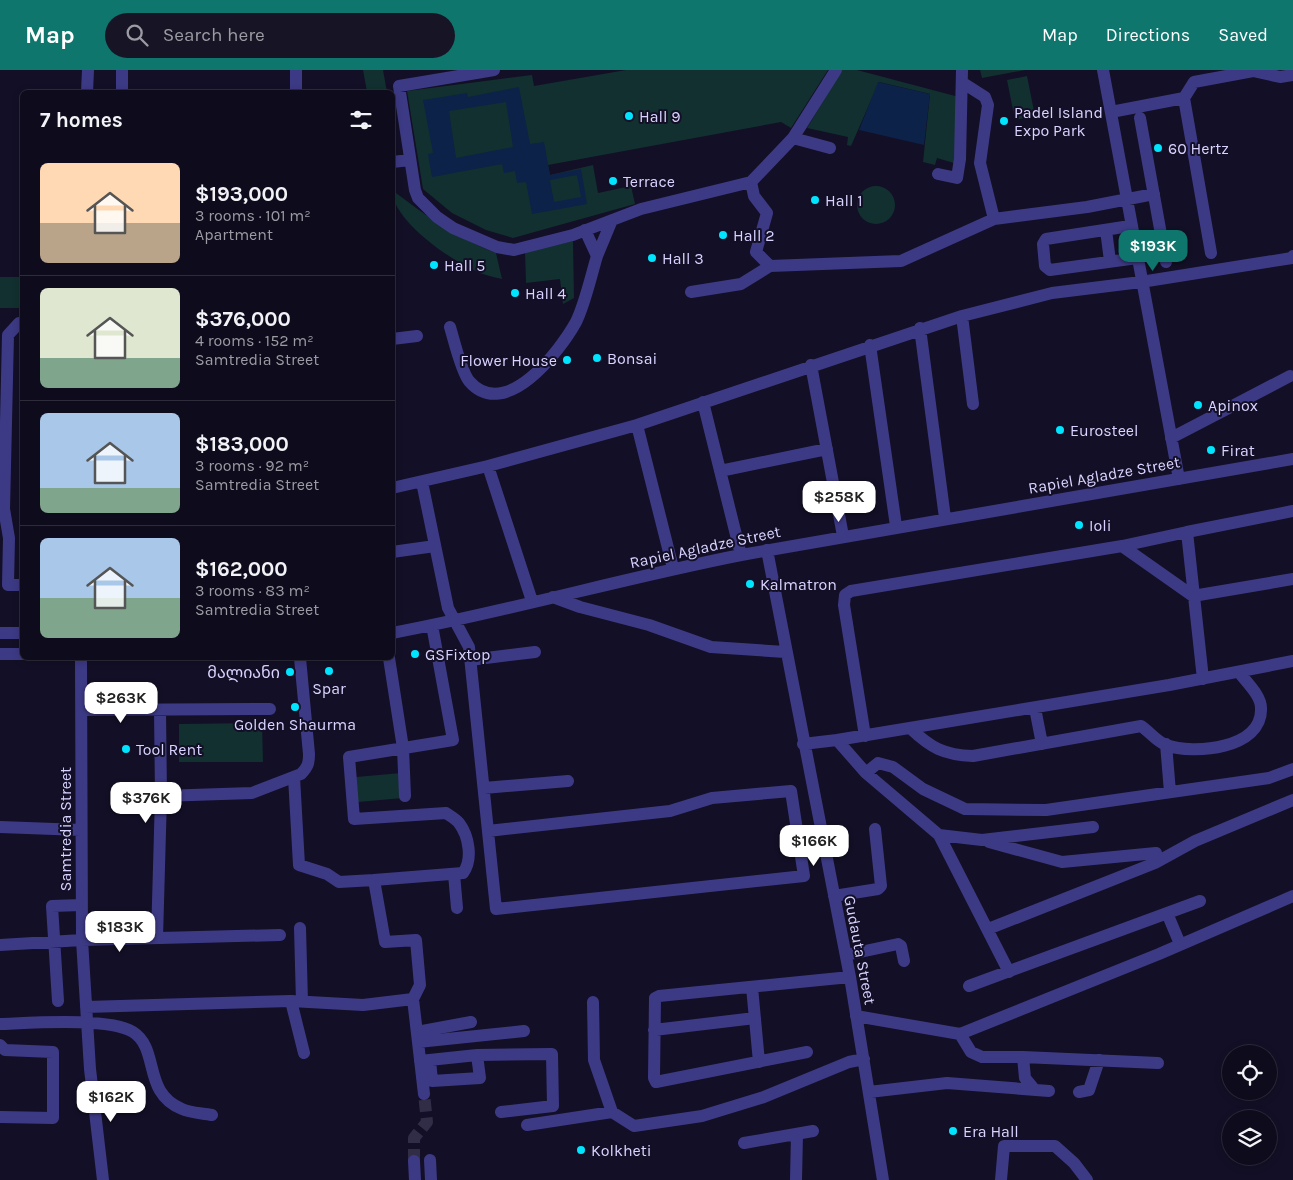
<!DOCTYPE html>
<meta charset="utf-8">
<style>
:root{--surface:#0e0b1c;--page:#171425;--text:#f1f3f6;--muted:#9b9ba3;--line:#2e2b3b;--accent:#0f766e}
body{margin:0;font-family:Karla,"Noto Sans Georgian",sans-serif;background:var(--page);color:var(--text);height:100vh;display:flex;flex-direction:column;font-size:19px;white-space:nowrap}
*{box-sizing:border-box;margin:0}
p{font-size:16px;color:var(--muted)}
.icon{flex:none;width:28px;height:28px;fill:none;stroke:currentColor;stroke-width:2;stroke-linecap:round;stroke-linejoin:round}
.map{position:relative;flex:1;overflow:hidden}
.side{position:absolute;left:20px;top:20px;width:375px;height:570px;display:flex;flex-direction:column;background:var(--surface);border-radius:8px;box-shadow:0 2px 8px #0003,0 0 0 1px var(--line)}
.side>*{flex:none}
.controls{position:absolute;left:1222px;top:975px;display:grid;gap:10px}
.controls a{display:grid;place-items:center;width:55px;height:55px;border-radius:50%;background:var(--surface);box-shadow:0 2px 8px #0003,0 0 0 1px var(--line);font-size:25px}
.price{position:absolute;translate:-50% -42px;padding:0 11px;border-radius:10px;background:#fff;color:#222;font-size:16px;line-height:32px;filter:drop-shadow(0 1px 2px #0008)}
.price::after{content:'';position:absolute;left:50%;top:30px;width:15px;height:11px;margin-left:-8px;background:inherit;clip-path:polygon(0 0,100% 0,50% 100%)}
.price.selected{background:var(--accent);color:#fff}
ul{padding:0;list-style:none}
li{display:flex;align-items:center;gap:15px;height:125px;padding:0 20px}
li+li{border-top:1px solid var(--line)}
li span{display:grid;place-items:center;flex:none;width:140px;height:100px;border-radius:8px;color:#555}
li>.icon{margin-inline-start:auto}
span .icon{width:60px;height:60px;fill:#fffc;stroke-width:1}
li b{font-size:21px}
h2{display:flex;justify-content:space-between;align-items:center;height:60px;padding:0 20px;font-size:21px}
header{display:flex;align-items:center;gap:30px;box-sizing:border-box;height:70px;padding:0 25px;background:var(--accent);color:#fff}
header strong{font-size:24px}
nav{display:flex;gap:28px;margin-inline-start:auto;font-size:18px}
.search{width:350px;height:45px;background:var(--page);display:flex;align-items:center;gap:12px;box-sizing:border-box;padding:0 18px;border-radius:28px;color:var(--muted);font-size:19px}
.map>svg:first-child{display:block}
</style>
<header>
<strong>Map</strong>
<div class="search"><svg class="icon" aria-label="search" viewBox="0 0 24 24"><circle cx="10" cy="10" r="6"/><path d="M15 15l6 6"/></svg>Search here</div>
<nav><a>Map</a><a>Directions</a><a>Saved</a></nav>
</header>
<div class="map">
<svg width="1293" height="1110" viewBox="0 0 1293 1110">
<rect width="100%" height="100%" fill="#130f26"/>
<path fill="#12302f" d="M363,0H383L387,22H367Z
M626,0H828L791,58L781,52L548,95L550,105L593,95L598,123L631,116L635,134L513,168L486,160L452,143L423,119L407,21L532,5L534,16Z
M842,0H857L959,27L954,93L937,88L935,95L923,92L930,24L879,12L851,76L847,75L848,67L807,58Z
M980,0H1025L982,8Z
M1027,6L1035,46L1015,50L1007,10Z
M857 135a19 19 0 1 1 38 0a19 19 0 1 1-38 0Z
M392,120C425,145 458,169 496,183L502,209C493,207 484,205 476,201C449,189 393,151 392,120Z
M573,171L574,228L563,234L560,209L526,213L525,182Z
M0,207H22V238H0Z
M262,653L263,692H179V654Z
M401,703L403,728L358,732L356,707Z"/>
<path fill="#0c2248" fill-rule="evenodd" d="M878,12L930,24L924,75L859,60Z
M519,17L530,74L544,72L550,105L581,99L587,134L532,144L526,112L517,113L515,101L504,103L502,94L432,107L428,84L433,83L423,30L467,23L468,27ZM506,32L513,77L456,88L449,41ZM577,105L581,127L554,132L550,110Z"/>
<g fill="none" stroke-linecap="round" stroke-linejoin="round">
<path stroke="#312d47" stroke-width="12" stroke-dasharray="12 6" stroke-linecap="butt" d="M414,1091V1068L427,1052L424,1024"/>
<path stroke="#3d3a85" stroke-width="12" d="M494,0L399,16L415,120L418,128L437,147L453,158L497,177L514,180L573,165L641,139L751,112L793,68L836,0
M1103,0L1179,409
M963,13L985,27L988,35L980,93L994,149
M87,22L88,0
M122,22V0
M296,22V0
M1111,42L1184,28
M1140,48L1166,192
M793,68L830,78
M392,92L410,90
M938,104L957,108L960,89L962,0
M751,112L754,126L767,143L756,182L770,196L901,191L994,149L1087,137L1154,124
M1130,156L1046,169L1043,174L1045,196L1050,200L1137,188
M585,160L597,186L612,150
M1106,160L1110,191
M1211,183L1184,28L1194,12L1253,1L1280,7L1293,5
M691,222L741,214L770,196
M962,246L973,334
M22,253H19L8,265L4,439L9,468L8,515H22
M450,257C454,270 461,301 469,311C505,353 560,281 576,252C585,234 591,206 597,186
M920,258L945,448
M392,269L417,266
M870,275L896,456
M811,295L843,466
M703,332L741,485
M637,355L673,498
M1171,368L1290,306
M488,396L532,531
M720,401L827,379
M422,412L448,538L469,577L496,839L804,806L791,721L712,728L670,741L488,761
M392,418L488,396L637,355L962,246L1052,223L1141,212L1292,188L1293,186
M1122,476L1187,462
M767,480L850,907L883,1110
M392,482L435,476
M553,527L580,537L649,555L711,577L785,582
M0,563H22
M392,563C509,541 624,508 741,485L1293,389
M0,584H22
M81,588L82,870L90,999L103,1110
M389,588L403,678L405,726
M470,590L535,582
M1203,609L1187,462L1293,441
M1035,638L1042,674
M82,640L270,639
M910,658C931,678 944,685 973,686L1141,656C1150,662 1156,671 1166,675C1193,685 1263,679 1261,638C1261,625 1246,612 1239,602
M865,666L844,535L845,525L851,521L1122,476L1193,526L1293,509
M837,670L1169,615L1293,591
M803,674L837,670L866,703L939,765L982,770L1093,757
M1166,674L1170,722
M866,703L878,693L893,697L923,719L965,739L1046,740L1269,708L1293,699
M294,707L299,795L327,804L339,812L374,810L385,872L416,870L420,915L413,929
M484,718L568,711
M161,726L252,723L301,704C308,697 309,693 309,684L300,588
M0,757L81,760
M939,765L1009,902
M989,772L1062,792L1156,783
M454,804L457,838
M374,810L463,803C473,790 469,766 459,753C456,749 450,746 446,743L354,749L349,687L453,670L432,555
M834,826L878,819L881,816L875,759
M1167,843L1180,874
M300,858L302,932
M988,859L1155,793L1195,771L1293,730
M157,868L161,726L160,640
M0,875L82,870L280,865
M846,885L898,874L901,876L904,891
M969,916L1200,831
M752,917L759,992
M58,931L52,836L81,835
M291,931L304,983
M593,932L594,990L612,1042
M86,937L291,931L363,935L413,929L424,1024
M856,946L960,964L1159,884L1293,826
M0,954C30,953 109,947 133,962C160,979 142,1023 182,1039C190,1043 202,1043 212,1045
M654,960L755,948
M417,962L471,952
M960,964L971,982L982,987H1023L1158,993
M418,972L524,961
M0,975L5,980L53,982V1048L0,1047
M807,982L656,1012L654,1008L655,928L659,926L850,907
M1023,987L1025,1008L1035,1020
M430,990L432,1011L480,1008L477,985
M420,991L477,985L552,984L553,1036L501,1042
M869,1022L947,1013L1049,1021
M1079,1022L1089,1020L1099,990
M527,1055L612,1042L634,1056L702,1046L764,1027L849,992L864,989
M744,1073L813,1061
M430,1090L431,1110
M414,1091L415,1110
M796,1110L797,1064
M1001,1110L1004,1076H1055L1074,1093L1087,1110"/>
</g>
<g fill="#00e5ff" stroke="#130f26" stroke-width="2">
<circle cx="629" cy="46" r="5"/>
<circle cx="1004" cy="51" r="5"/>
<circle cx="1158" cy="78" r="5"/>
<circle cx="613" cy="111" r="5"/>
<circle cx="815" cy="130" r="5"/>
<circle cx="723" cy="165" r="5"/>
<circle cx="652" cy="188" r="5"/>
<circle cx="434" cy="195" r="5"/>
<circle cx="515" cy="223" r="5"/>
<circle cx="597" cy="288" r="5"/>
<circle cx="567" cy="290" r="5"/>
<circle cx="1198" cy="335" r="5"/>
<circle cx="1060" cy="360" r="5"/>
<circle cx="1211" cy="380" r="5"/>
<circle cx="1079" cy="455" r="5"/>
<circle cx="750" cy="514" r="5"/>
<circle cx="415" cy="584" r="5"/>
<circle cx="329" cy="601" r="5"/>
<circle cx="290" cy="602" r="5"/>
<circle cx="295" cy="637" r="5"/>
<circle cx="126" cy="679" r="5"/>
<circle cx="953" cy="1061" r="5"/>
<circle cx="581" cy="1080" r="5"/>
</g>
<g text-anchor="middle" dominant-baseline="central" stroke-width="4" stroke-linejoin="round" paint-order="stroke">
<g font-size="16" fill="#d9d4ff" stroke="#130f26" text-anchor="start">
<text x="1014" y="42">Padel Island<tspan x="1014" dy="18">Expo Park</tspan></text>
<text x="639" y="46">Hall 9</text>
<text x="1168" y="78">60 Hertz</text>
<text x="623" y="111">Terrace</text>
<text x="825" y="130">Hall 1</text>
<text x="733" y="165">Hall 2</text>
<text x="662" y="188">Hall 3</text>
<text x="444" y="195">Hall 5</text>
<text x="525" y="223">Hall 4</text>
<text x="607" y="288">Bonsai</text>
<text x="557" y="290" text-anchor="end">Flower House</text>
<text x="1208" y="335">Apinox</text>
<text x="1070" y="360">Eurosteel</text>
<text x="1221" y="380">Firat</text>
<text x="1089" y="455">Ioli</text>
<text x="760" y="514">Kalmatron</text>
<text x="425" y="584">GSFixtop</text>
<text x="280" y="602" text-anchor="end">მალიანი</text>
<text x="329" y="618" text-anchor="middle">Spar</text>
<text x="295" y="654" text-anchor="middle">Golden Shaurma</text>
<text x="136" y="679">Tool Rent</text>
<text x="963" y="1061">Era Hall</text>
<text x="591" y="1080">Kolkheti</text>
</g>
<g font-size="16" fill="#d9d4ff" stroke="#130f26">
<text transform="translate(1104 405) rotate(-10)">Rapiel Agladze Street</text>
<text transform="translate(705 477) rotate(-12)">Rapiel Agladze Street</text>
<text transform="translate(65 759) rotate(-90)">Samtredia Street</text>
<text transform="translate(860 880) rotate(79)">Gudauta Street</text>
</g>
</g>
</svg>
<div class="controls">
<a><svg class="icon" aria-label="locate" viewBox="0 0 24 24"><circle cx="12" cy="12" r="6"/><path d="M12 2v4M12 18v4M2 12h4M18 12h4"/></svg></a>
<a><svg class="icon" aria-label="layers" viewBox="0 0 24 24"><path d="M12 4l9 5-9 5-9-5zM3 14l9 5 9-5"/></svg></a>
</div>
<b class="price selected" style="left:1153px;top:202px">$193K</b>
<b class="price" style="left:839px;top:453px">$258K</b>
<b class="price" style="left:121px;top:654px">$263K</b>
<b class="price" style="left:146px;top:754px">$376K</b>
<b class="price" style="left:814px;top:797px">$166K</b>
<b class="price" style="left:120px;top:883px">$183K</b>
<b class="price" style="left:111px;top:1053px">$162K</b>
<section class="side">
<h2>7 homes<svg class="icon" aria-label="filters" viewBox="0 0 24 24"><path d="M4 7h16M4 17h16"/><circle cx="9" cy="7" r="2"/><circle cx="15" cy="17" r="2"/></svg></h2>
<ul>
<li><span style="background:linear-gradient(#ffd9b3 60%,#b9a48a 0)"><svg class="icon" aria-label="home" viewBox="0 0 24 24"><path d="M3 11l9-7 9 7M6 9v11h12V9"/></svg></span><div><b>$193,000</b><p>3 rooms · 101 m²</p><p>Apartment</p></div></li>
<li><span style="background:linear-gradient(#dfe7d0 70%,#7fa58c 0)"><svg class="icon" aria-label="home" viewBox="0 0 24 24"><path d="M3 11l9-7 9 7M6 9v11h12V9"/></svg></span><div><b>$376,000</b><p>4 rooms · 152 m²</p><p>Samtredia Street</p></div></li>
<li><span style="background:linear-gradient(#a9c7e8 75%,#7fa58c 0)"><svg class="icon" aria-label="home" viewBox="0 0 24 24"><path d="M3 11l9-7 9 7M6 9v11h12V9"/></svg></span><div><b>$183,000</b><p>3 rooms · 92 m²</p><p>Samtredia Street</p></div></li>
<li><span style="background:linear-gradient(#a9c7e8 60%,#7fa58c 0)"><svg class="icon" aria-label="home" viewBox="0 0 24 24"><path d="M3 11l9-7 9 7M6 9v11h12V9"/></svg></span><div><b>$162,000</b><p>3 rooms · 83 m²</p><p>Samtredia Street</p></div></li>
</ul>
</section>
</div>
